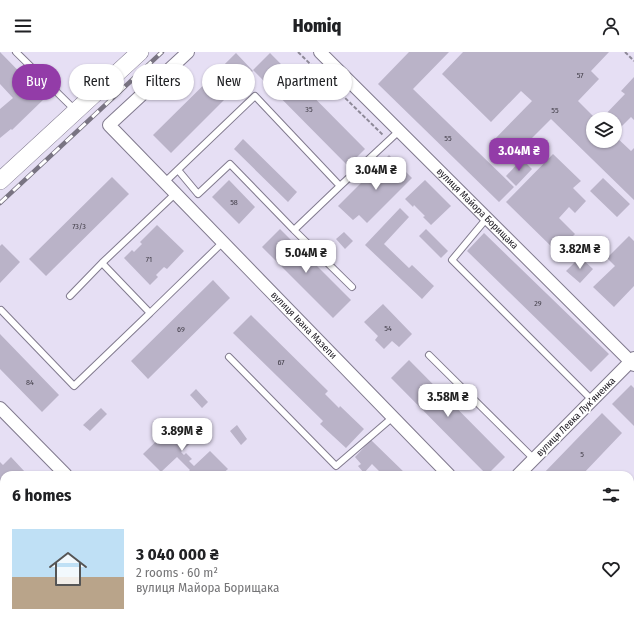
<!DOCTYPE html>
<meta charset="utf-8">
<style>
:root{--surface:#fff;--page:#f6f6f6;--text:#202124;--muted:#757577;--accent:#933ca8}
body{margin:0;font-family:"Fira Sans Condensed",sans-serif;background:var(--page);color:var(--text);height:100vh;display:flex;flex-direction:column;font-size:15px;white-space:nowrap}
*{box-sizing:border-box;margin:0}
p{font-size:13px;color:var(--muted)}
.icon{flex:none;width:22px;height:22px;fill:none;stroke:currentColor;stroke-width:2;stroke-linecap:round;stroke-linejoin:round}
.map{position:relative;flex:1;overflow:hidden}
.drawer{position:absolute;left:0px;top:419px;width:634px;height:156px;display:flex;flex-direction:column;background:var(--surface);border-radius:12px 12px 0 0;box-shadow:0 1px 3px #0004}
.drawer>*{flex:none}
.banner{position:absolute;left:12px;top:12px;width:400px;height:36px;display:flex;gap:8px}
.controls{position:absolute;left:586px;top:60px;display:grid;gap:8px}
.controls a{display:grid;place-items:center;width:36px;height:36px;border-radius:50%;background:var(--surface);box-shadow:0 1px 3px #0004;font-size:20px}
.price{position:absolute;translate:-50% -34px;padding:0 9px;border-radius:8px;background:#fff;color:#222;font-size:13px;line-height:26px;filter:drop-shadow(0 1px 2px #0008)}
.price::after{content:'';position:absolute;left:50%;top:24px;width:12px;height:9px;margin-left:-6px;background:inherit;clip-path:polygon(0 0,100% 0,50% 100%)}
.price.selected{background:var(--accent);color:#fff}
ul{padding:0;list-style:none}
li{display:flex;align-items:center;gap:12px;height:100px;padding:0 12px}
li span{display:grid;place-items:center;flex:none;width:112px;height:80px;border-radius:0px;color:#555}
li>.icon{margin-inline-start:auto}
span .icon{width:48px;height:48px;fill:#fffc;stroke-width:1}
li b{font-size:17px}
h2{display:flex;justify-content:space-between;align-items:center;height:48px;padding:0 12px;font-size:17px}
.pill{padding:0 14px;border-radius:18px;background:var(--surface);box-shadow:0 1px 3px #0004;font-size:14px;line-height:36px}
.pill.selected{background:var(--accent);color:#fff}
header{display:flex;justify-content:space-between;align-items:center;height:52px;padding:0 12px;background:var(--surface);font-size:18px;font-weight:800}
.map>svg:first-child{display:block}
</style>
<header><svg class="icon" aria-label="menu" viewBox="0 0 24 24"><path d="M4 6h16M4 12h16M4 18h16"/></svg>Homiq<svg class="icon" aria-label="person" viewBox="0 0 24 24"><circle cx="12" cy="8" r="4"/><path d="M4 21q1-7 8-7t8 7"/></svg></header>
<div class="map">
<svg width="634" height="575" viewBox="0 0 634 575">
<rect width="100%" height="100%" fill="#e6dff4"/>
<path fill="#bab3c8" d="M0,0L45,46L12,78L11,77L0,86V57L13,46L0,32Z
M409,0H449L413,37L514,135L499,150L378,32Z
M463,0H609L591,19L599,27L578,49L596,67H593V89H615V84L631,99L634,96V148L551,67L508,110L490,92L532,49L521,39L491,70L442,22Z
M236,1L253,19L171,101L153,83Z
M270,1L365,97L348,114L253,18Z
M634,25V68L631,65L615,81V67H601L625,42L621,39Z
M243,87L297,140L288,150L234,97Z
M553,102L581,129L573,136L586,149L575,161L569,155L559,166L575,182L557,200L506,150Z
M389,103L412,126L367,171L359,163L353,168L338,154Z
M522,107L532,117L516,134L506,124Z
M112,125L129,142L46,224L29,207Z
M603,126L630,152L617,165L590,139Z
M229,128L255,155L239,172L212,145Z
M425,128L451,154L431,173L423,165L425,164L414,153L413,155L405,147Z
M400,156L409,165L384,192L409,216L412,213L434,234L422,247L365,193Z
M157,173L184,199L167,217L164,215L156,223L158,225L150,233L124,206L132,198L134,200L142,192L140,190Z
M280,177L351,248L333,266L262,195Z
M426,177L448,199L441,206L419,184Z
M344,180L353,189L345,197L336,187Z
M484,181L609,302L591,320L467,199Z
M629,184L634,189V234L614,255L593,235L615,214L607,206Z
M2,192L20,210L0,231V194Z
M580,205L593,217L580,231L566,219Z
M213,228L230,246L148,327L131,309Z
M383,252L412,282L399,295L392,289L384,297L375,288L378,284L364,270Z
M251,263L328,339L325,342L339,356L340,354L364,377L346,396L320,372L323,369L233,281Z
M0,282L59,343L42,360L0,317Z
M409,308L505,405L487,423L391,326Z
M631,333L634,336V374L612,352Z
M196,337L208,350L202,356L190,343Z
M101,356L107,362L90,379L83,373Z
M602,361L622,381L582,423H542Z
M179,367L197,385L181,400L184,403L186,401L192,407L189,409L194,414L210,399L228,417L221,423H185L190,418L177,405L161,420L143,402Z
M237,373L247,387L241,393L230,379Z
M371,388L407,423H375L379,419L372,412L364,421L358,414L361,412L355,405Z
M11,405L25,420L22,423H4V445L0,449V410L3,413Z
M4,493V505L0,501V497Z
M0,530L4,534V570L0,566Z
M630,533L634,537V563L632,565L630,564Z
M5,571H27L23,575H9Z
M67,571H83L79,575H68L66,572Z
M133,571H179L175,575H137Z
M295,571H331L327,575H292Z
M400,571H420L424,575H396Z
M426,571H473L469,575H430Z
M515,571H554L550,575H532L531,574L529,575H519Z"/>
<g fill="none" stroke-linecap="round" stroke-linejoin="round">
<g stroke="#817a8e" stroke-width="8">
<path id="lane" d="M16,0L75,58
M165,130L255,44L340,134L294,178L230,112L198,142L178,118
M340,134L399,79
M176,141L102,211L150,261L223,190
M487,166L452,208L592,348
M294,178L352,235
M70,244L102,211
M1,258L74,334L150,261
M429,303L534,407
M229,305L336,414L393,365
M0,519L4,523
M194,575L198,571
M278,575L282,571
M553,575L557,571"/>
</g>
<g stroke="#817a8e" stroke-width="14">
<g id="street">
<path id="s1" d="M188,0L109,73L449,423"/>
<path id="s2" d="M320,0L634,313"/>
<path d="M0,356L66,423"/>
<path d="M518,423L634,306"/>
<path d="M211,571L215,575"/>
<path d="M594,571L598,575"/>
<path d="M371,575L375,571"/>
</g>
</g>
<g stroke="#817a8e" stroke-width="18">
<path id="secondary" d="M0,129L140,0"/>
</g>
<path stroke="#8e8998" stroke-width="2" stroke-dasharray="4 2" stroke-linecap="butt" d="M298,0L383,83
M625,0L634,9"/>
<use href="#lane" stroke="#fff" stroke-width="6"/>
<use href="#street" stroke="#fff" stroke-width="12"/>
<use href="#secondary" stroke="#fff" stroke-width="17"/>
<g stroke="#797482" stroke-width="4.5">
<path id="rail" d="M0,151L162,0"/>
</g>
<use href="#rail" stroke="#fff" stroke-width="3" stroke-dasharray="9" stroke-linecap="butt"/>
</g>
<g text-anchor="middle" dominant-baseline="central" stroke-width="3.5" stroke-linejoin="round" paint-order="stroke">
<g font-size="8" fill="#44404b">
<text x="580" y="23">57</text>
<text x="309" y="57">35</text>
<text x="555" y="58">55</text>
<text x="448" y="86">55</text>
<text x="234" y="150">58</text>
<text x="79" y="174">73/3</text>
<text x="149" y="207">71</text>
<text x="538" y="251">29</text>
<text x="388" y="276">54</text>
<text x="181" y="277">69</text>
<text x="281" y="310">67</text>
<text x="30" y="330">84</text>
<text x="582" y="402">5</text>
</g>
<g font-size="10" fill="#1c1921" stroke="#fff">
<text stroke="none"><textPath href="#s2" startOffset="222">вулиця Майора Борищака</textPath></text>
<text stroke="none"><textPath href="#s1" startOffset="387">вулиця Івана Мазепи</textPath></text>
<text transform="translate(576 365) rotate(-45)">вулиця Левка Лукʼяненка</text>
</g>
</g>
</svg>
<div class="controls">
<a><svg class="icon" aria-label="layers" viewBox="0 0 24 24"><path d="M12 4l9 5-9 5-9-5zM3 14l9 5 9-5"/></svg></a>
</div>
<b class="price selected" style="left:519px;top:120px">3.04M ₴</b>
<b class="price" style="left:376px;top:139px">3.04M ₴</b>
<b class="price" style="left:580px;top:218px">3.82M ₴</b>
<b class="price" style="left:306px;top:222px">5.04M ₴</b>
<b class="price" style="left:448px;top:366px">3.58M ₴</b>
<b class="price" style="left:182px;top:400px">3.89M ₴</b>
<div class="banner">
<a class="pill selected">Buy</a>
<a class="pill">Rent</a>
<a class="pill">Filters</a>
<a class="pill">New</a>
<a class="pill">Apartment</a>
</div>
<section class="drawer">
<h2>6 homes<svg class="icon" aria-label="filters" viewBox="0 0 24 24"><path d="M4 7h16M4 17h16"/><circle cx="9" cy="7" r="2"/><circle cx="15" cy="17" r="2"/></svg></h2>
<ul>
<li><span style="background:linear-gradient(#bfe0f5 60%,#b9a48a 0)"><svg class="icon" aria-label="home" viewBox="0 0 24 24"><path d="M3 11l9-7 9 7M6 9v11h12V9"/></svg></span><div><b>3 040 000 ₴</b><p>2 rooms · 60 m²</p><p>вулиця Майора Борищака</p></div><svg class="icon" aria-label="heart" viewBox="0 0 24 24"><path d="M12 20l-8-8c-3-5 5-10 8-4 3-6 11-1 8 4z"/></svg></li>
</ul>
</section>
</div>
